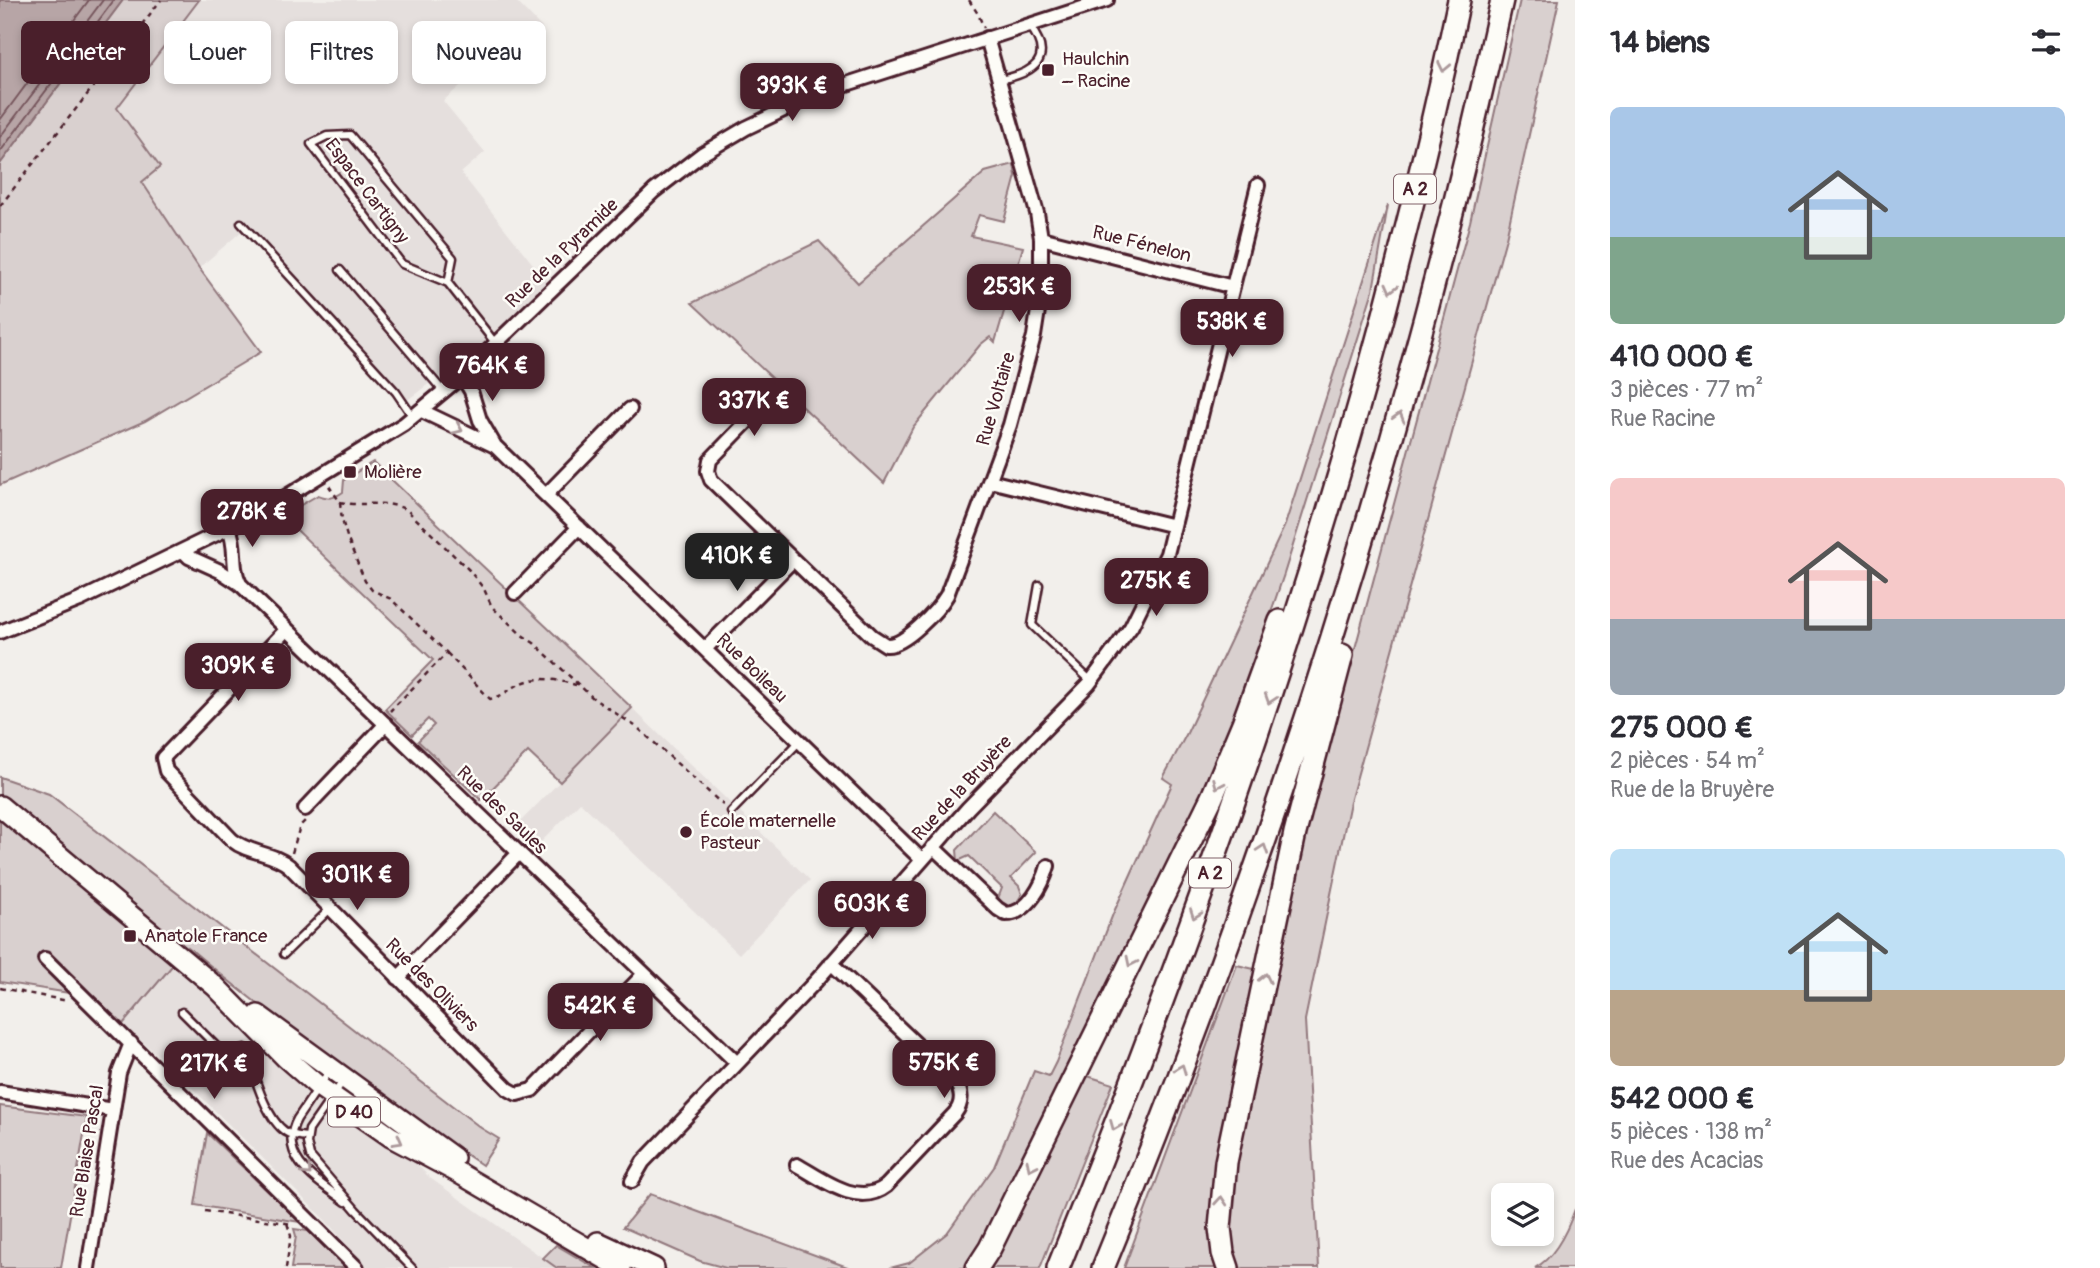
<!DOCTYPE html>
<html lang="fr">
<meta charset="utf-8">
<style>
:root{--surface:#fff;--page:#f7f7f7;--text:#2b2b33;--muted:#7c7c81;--accent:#4a1f2b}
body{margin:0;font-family:Pangolin,sans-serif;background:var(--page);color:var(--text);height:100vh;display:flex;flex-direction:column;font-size:26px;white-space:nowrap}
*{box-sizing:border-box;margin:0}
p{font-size:23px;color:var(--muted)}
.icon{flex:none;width:38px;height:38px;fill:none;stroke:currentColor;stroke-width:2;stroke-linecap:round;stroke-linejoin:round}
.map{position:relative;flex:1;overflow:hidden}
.details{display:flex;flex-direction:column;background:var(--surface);width:525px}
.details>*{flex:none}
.banner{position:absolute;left:21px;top:21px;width:665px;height:63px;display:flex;gap:14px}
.buttons{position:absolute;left:1491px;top:1183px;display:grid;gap:14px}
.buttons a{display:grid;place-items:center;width:63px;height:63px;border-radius:10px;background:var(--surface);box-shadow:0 4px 10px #0003;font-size:35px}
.price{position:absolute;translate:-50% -60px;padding:0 16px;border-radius:14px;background:var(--accent);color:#fff;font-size:23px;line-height:46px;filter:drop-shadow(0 2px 4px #0008)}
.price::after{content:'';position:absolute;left:50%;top:42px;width:21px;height:16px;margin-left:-10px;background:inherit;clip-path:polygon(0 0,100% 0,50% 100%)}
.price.selected{background:#222;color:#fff}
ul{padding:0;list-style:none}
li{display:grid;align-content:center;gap:14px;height:371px;padding:0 35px}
li span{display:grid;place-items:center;height:217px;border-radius:10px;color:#555}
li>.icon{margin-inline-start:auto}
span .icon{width:126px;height:126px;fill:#fffc;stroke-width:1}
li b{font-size:30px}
h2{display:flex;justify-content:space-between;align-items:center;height:84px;padding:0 35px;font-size:30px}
.tag{padding:0 24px;border-radius:10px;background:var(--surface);box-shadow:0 4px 10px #0003;font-size:24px;line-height:63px}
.tag.selected{background:var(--accent);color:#fff}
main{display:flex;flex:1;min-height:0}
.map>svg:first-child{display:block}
</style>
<main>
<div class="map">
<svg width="1575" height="1268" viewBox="0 0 1575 1268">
<rect width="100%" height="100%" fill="#f2efeb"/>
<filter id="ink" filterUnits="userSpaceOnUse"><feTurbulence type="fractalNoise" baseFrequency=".0143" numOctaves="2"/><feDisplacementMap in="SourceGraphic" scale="14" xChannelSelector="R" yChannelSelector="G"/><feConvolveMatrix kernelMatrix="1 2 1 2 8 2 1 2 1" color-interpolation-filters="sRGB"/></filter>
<g filter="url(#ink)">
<path fill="#e5dfdd" d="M199,0H515L542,28L500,63L493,57L443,101L485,152L461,173L547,282L494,334L401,405L243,230L199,268L142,182L160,166L117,108Z
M632,708L810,880L739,954L580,802L541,842L520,822Z
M173,963L407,1154L430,1178L557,1268H368L325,1220L176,1072L123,1024Z"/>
<path fill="#d9d0cf" stroke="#92787d" stroke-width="2" d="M123,0H199L117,108L160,167L142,182L199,268L261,352L145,421L0,485V164Z
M1520,0H1559L1506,238L1350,802L1305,1020L1319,1268H1124L1237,965L1275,974L1302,845L1470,222Z
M1014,164L1016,176L1004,221L979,215L971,236L1023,247L995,342L990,337L980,345L913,427L884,483L692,303L819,241L858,283L985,172Z
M1388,205L1373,290L1284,574L1228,738L1068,1070L1113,1084L1040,1268H890L909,1263L947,1233L994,1167L1034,1071L1049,1076L1056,1062L1113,914L1172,784L1163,778L1187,733L1285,525Z
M373,462L632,708L560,782L528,752L481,800L418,741L434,725L428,719L412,735L385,709L433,660L282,516L318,495C329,499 333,499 343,492L344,480Z
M0,777L49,794L481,1128L499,1139L482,1165C380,1097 281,1026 188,947L123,1024L94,997L0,982Z
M993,811L1036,852L1011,878L1019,886L1022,894L1016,904L1009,908L996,904L1002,888L969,856L958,861L957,850Z
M0,1106L87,1117L61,1268H0Z
M207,1133L300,1222L195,1205Z
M650,1194L850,1268H726L700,1261L623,1227Z
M1575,1209V1268H1535C1555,1257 1568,1229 1575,1209Z
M294,1229L308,1231L346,1268H291L296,1236Z
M556,1245L595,1268H557L543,1258Z"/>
<path fill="#b7a5a6" stroke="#8b6f75" stroke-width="2" d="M0,0H123L0,164Z"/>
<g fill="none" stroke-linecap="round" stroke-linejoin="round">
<path stroke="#76555c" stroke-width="2" d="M0,120L89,0
M0,137L103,0
M0,152L114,0"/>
<g stroke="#4a1f2b" stroke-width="11">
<path id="service" d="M1000,80C1033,73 1056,60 1029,25
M241,223L396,392L413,417
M340,270L443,391
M448,283L453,258L350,135L327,136L311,144L402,264L448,283L496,344
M1039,585L1032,625L1091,681
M731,812L800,741
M284,954L330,909
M182,1012L225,1055L245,1048C253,1071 265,1119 286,1132C292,1136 300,1136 307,1137
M330,1070L297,1119C276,1158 319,1182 346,1202
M343,1081L309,1130L307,1143L310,1156L356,1210L412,1268"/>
</g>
<g stroke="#4a1f2b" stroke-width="18">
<path id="minor" d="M1041,238L1233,287
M462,376L471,391L480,420L495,446L921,859
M775,393L710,460L708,471L711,480L872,636L886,645C904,647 938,610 947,595L1010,425L1034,336L1041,291V238L1037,213L987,38
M422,411L495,446
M990,481L1174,526
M546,495L630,409
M229,528C238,549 230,564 240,584
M183,551L189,557L220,571L240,584L737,1063
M515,593L579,527
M287,629L163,758L166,771L232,840C249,854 272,852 289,866L508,1089L517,1094L532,1090L644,974
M0,632L80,600L229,528L274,504L404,424L462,376L654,191L702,154L746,128L819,93L1107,0
M705,649L793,560
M305,809L386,724
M933,847L998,909L1006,914C1028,914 1043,884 1048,866
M45,959L357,1268
M398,978L519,853
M0,1092L113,1110
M797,1165C822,1179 858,1208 886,1186L955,1113C963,1103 962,1091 955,1081L831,963
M632,1181L643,1162L816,981L968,808L1089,684L1131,627L1167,554L1258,185
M88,1268L119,1073L131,1043"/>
</g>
<g stroke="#4a1f2b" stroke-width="24">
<path id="primary" d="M0,806L216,987L286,1058L318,1086L391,1137L455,1171L621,1268
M258,1015L454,1158
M598,1242L654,1268"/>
</g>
<g stroke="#4a1f2b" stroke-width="26">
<path id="motorway" d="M977,1268L990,1248L1212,797L1243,723L1280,621
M1058,1268C1225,857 1368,435 1459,0
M1103,1268C1272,857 1407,434 1502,0
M1228,1268L1223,1253L1220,1228L1226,1162L1295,833L1342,655"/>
</g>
<path stroke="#4a1f2b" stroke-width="2.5" stroke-dasharray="5 5" stroke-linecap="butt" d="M969,0L978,14L984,28
M0,206L161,0
M329,486L340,502L342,520L348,540L365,581L372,590L391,599L447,653L390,711
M340,502C365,508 383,498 407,510L469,570L484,589L492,607L522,635L534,643L594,699L638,728L723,805
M447,653L490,699C502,697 509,689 520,684C538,675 557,680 576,685
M292,853L300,826L305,821
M0,988L68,1001
M205,1211L292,1224
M286,1268L291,1236L287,1223"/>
<use href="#service" stroke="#fdfcf7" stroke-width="6"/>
<use href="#minor" stroke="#fdfcf7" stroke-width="12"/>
<use href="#primary" stroke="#fdfcf7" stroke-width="19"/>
<use href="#motorway" stroke="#fdfcf7" stroke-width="21"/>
</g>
<defs><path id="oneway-chevron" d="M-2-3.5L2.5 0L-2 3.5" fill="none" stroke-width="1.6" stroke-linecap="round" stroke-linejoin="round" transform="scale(1.75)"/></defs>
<g stroke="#ac999b">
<use href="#oneway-chevron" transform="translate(1444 67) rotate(102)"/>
<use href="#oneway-chevron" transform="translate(1391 288) rotate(104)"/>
<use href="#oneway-chevron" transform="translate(1399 417) rotate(-74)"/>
<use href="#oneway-chevron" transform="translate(458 429) rotate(24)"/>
<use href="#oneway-chevron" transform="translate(1270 699) rotate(108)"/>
<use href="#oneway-chevron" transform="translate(1218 784) rotate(113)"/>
<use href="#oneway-chevron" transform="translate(1263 849) rotate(-71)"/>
<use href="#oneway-chevron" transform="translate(1195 914) rotate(110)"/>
<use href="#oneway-chevron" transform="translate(1131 962) rotate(116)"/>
<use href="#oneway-chevron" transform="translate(1265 978) rotate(-78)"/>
<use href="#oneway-chevron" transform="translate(1181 1069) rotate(-69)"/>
<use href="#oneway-chevron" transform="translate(1115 1126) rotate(112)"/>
<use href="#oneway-chevron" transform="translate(398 1141) rotate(29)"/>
<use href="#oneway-chevron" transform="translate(1031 1166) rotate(116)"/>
<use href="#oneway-chevron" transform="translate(307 1171) rotate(45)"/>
<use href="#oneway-chevron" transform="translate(1221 1201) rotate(-85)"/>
</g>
</g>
<g fill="#4a1f2b" stroke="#fdfcf7" stroke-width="2.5">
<rect x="1041" y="63" width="14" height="14" rx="3.5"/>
<rect x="343" y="465" width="14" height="14" rx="3.5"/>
<circle cx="686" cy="832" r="7"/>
<rect x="123" y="929" width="14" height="14" rx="3.5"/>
</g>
<g text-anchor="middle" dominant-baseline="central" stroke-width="5" stroke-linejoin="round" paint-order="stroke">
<g fill="#fdfcf7" stroke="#806168" stroke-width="2">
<rect x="1394" y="174.5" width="42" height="29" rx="5"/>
<rect x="1189" y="858.5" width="42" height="29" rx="5"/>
<rect x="328" y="1097.5" width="52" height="29" rx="5"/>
</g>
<g font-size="18" font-weight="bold" fill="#4a1f2b">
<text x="1415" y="189">A 2</text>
<text x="1210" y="873">A 2</text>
<text x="354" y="1112">D 40</text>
</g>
<g font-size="19" fill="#4a1f2b" stroke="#fdfcf7" text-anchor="start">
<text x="1062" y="59">Haulchin<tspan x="1062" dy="22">– Racine</tspan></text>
<text x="364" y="472">Molière</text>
<text x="700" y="821">École maternelle<tspan x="700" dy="22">Pasteur</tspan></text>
<text x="144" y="936">Anatole France</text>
</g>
<g font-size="19" fill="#4a1f2b" stroke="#fdfcf7">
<text transform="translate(367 191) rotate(53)">Espace Cartigny</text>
<text transform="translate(1142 244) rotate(14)">Rue Fénelon</text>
<text transform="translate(562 253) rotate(-44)">Rue de la Pyramide</text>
<text transform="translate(996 399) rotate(-74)">Rue Voltaire</text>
<text transform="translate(752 668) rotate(44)">Rue Boileau</text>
<text transform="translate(962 788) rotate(-47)">Rue de la Bruyère</text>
<text transform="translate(502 810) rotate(44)">Rue des Saules</text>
<text transform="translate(432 985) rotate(45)">Rue des Oliviers</text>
<text transform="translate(87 1151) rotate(-81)">Rue Blaise Pascal</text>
</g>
</g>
</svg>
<div class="buttons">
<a><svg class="icon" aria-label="layers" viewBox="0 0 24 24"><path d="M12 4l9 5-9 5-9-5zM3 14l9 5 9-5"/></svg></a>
</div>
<b class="price" style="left:792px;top:123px">393K €</b>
<b class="price" style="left:1019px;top:324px">253K €</b>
<b class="price" style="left:1232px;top:359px">538K €</b>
<b class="price" style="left:492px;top:403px">764K €</b>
<b class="price" style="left:754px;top:438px">337K €</b>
<b class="price" style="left:252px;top:549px">278K €</b>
<b class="price selected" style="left:737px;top:593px">410K €</b>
<b class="price" style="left:1156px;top:618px">275K €</b>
<b class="price" style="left:238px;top:703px">309K €</b>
<b class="price" style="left:357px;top:912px">301K €</b>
<b class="price" style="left:872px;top:941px">603K €</b>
<b class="price" style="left:600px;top:1043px">542K €</b>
<b class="price" style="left:944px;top:1100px">575K €</b>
<b class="price" style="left:214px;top:1101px">217K €</b>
<div class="banner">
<a class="tag selected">Acheter</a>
<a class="tag">Louer</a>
<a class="tag">Filtres</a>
<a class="tag">Nouveau</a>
</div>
</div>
<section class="details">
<h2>14 biens<svg class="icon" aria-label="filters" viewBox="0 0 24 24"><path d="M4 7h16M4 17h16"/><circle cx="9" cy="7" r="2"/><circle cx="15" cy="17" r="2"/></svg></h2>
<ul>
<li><span style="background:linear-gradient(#a9c7e8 60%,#7fa58c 0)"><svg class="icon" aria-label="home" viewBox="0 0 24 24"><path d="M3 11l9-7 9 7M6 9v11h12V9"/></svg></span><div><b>410 000 €</b><p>3 pièces · 77 m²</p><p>Rue Racine</p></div></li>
<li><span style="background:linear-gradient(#f6c9c9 65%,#9aa5b1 0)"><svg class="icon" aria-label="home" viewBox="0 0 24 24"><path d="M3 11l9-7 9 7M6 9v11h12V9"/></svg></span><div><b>275 000 €</b><p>2 pièces · 54 m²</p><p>Rue de la Bruyère</p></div></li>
<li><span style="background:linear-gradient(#bfe0f5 65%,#b9a48a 0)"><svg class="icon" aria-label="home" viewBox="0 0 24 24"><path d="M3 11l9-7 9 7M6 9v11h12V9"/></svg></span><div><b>542 000 €</b><p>5 pièces · 138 m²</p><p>Rue des Acacias</p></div></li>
</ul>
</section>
</main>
